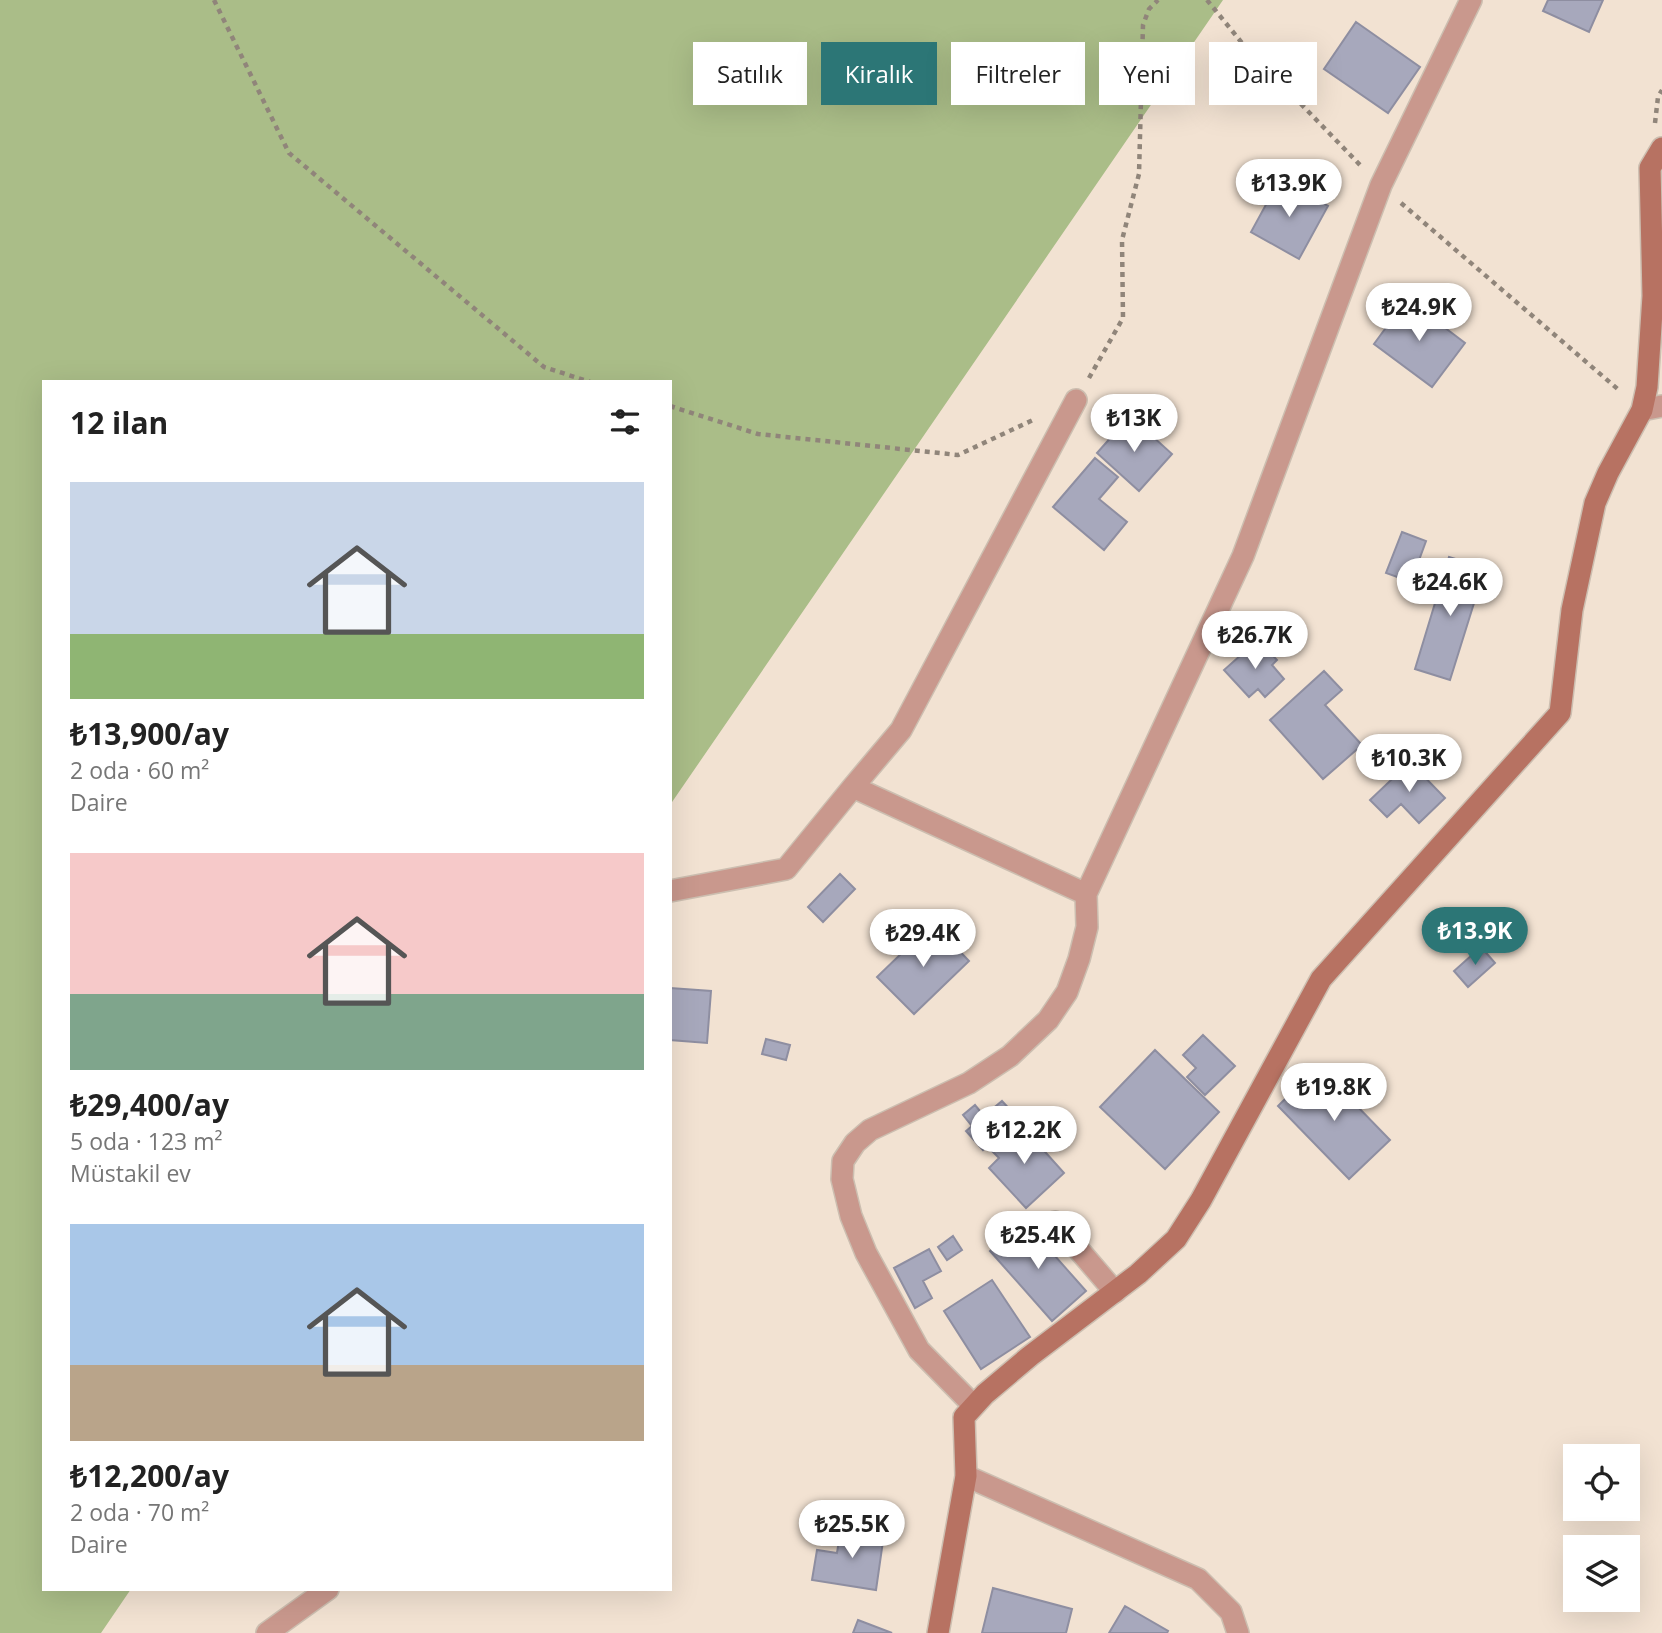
<!DOCTYPE html>
<html lang="tr">
<meta charset="utf-8">
<style>
:root{--surface:#fff;--page:#f6f6f6;--text:#222;--muted:#767676;--accent:#2c7676}
body{margin:0;font-family:"Open Sans",sans-serif;background:var(--page);color:var(--text);height:100vh;display:flex;flex-direction:column;font-size:26px;white-space:nowrap}
*{box-sizing:border-box;margin:0}
p{font-size:23px;color:var(--muted)}
.icon{flex:none;width:38px;height:38px;fill:none;stroke:currentColor;stroke-width:2;stroke-linecap:round;stroke-linejoin:round}
.map{position:relative;flex:1;overflow:hidden}
.sheet{position:absolute;left:42px;top:380px;width:630px;height:1211px;display:flex;flex-direction:column;background:var(--surface);border-radius:0px;box-shadow:0 7px 28px #0002}
.sheet>*{flex:none}
.top-card{position:absolute;left:693px;top:42px;width:665px;height:63px;display:flex;gap:14px}
.buttons{position:absolute;left:1563px;top:1444px;display:grid;gap:14px}
.buttons a{display:grid;place-items:center;width:77px;height:77px;border-radius:0px;background:var(--surface);box-shadow:0 7px 28px #0002;font-size:35px}
.price{position:absolute;translate:-50% -60px;padding:0 16px;border-radius:24px;background:#fff;color:#222;font-size:23px;line-height:46px;filter:drop-shadow(0 2px 4px #0008)}
.price::after{content:'';position:absolute;left:50%;top:42px;width:21px;height:16px;margin-left:-10px;background:inherit;clip-path:polygon(0 0,100% 0,50% 100%)}
.price.selected{background:var(--accent);color:#fff}
ul{padding:0;list-style:none}
li{display:grid;align-content:center;gap:14px;height:371px;padding:0 28px}
li span{display:grid;place-items:center;height:217px;border-radius:0px;color:#555}
li>.icon{margin-inline-start:auto}
span .icon{width:126px;height:126px;fill:#fffc;stroke-width:1}
li b{font-size:30px}
h2{display:flex;justify-content:space-between;align-items:center;height:84px;padding:0 28px;font-size:30px}
.chip{padding:0 24px;border-radius:0px;background:var(--surface);box-shadow:0 7px 28px #0002;font-size:24px;line-height:63px}
.chip.selected{background:var(--accent);color:#fff}
.map>svg:first-child{display:block}
</style>
<div class="map">
<svg width="1662" height="1633" viewBox="0 0 1662 1633">
<rect width="100%" height="100%" fill="#f2e2d2"/>
<path fill="#aabd88" d="M0,0H1223L670,805V382H44V1589H131L101,1633H0Z"/>
<path fill="#a7a8bc" stroke="#8e8ea1" stroke-width="2" d="M1548,0H1603L1589,32L1543,11Z
M1356,22L1420,67L1388,113L1324,69Z
M1280,179L1328,206L1299,259L1251,232Z
M1407,299L1465,343L1432,387L1374,344Z
M1130,416L1172,454L1139,491L1097,453Z
M1095,458L1118,477L1099,499L1127,522L1104,550L1053,507Z
M1402,532L1426,541L1411,582L1386,573Z
M1449,557L1485,568L1450,680L1415,669Z
M1258,640L1277,660L1272,665L1284,679L1265,697L1258,689L1249,697L1224,670Z
M1324,671L1342,690L1325,705L1362,745L1323,779L1270,720Z
M1410,762L1445,798L1419,823L1401,804L1387,817L1370,800Z
M840,874L855,889L823,922L808,907Z
M933,923L969,961L914,1014L877,977Z
M1481,947L1495,963L1468,987L1454,971Z
M670,988L711,991L707,1043L670,1040Z
M1203,1035L1235,1066L1205,1095L1187,1077L1196,1068L1183,1055Z
M766,1039L790,1045L786,1060L762,1054Z
M1155,1050L1219,1112L1165,1169L1100,1107Z
M1318,1066L1390,1140L1349,1179L1278,1106Z
M1002,1101L1014,1114L990,1135L994,1141L983,1150L966,1131L972,1126L963,1115L975,1105L984,1116Z
M1020,1124L1064,1173L1026,1208L989,1168L999,1158L991,1150Z
M1024,1221L1086,1291L1052,1321L990,1251Z
M953,1236L962,1250L947,1260L938,1247Z
M929,1249L941,1271L923,1281L932,1298L915,1308L894,1268Z
M992,1280L1030,1337L981,1369L944,1311Z
M841,1527L884,1534L876,1590L812,1580L817,1550L837,1553Z
M993,1588L1072,1609L1066,1633H982Z
M1125,1606L1168,1631L1167,1633H1109Z
M858,1620L892,1633H853Z"/>
<g fill="none" stroke-linecap="round" stroke-linejoin="round">
<g stroke="#ccbeb0" stroke-width="24">
<path id="street" d="M1642,410L1662,406
M853,787L1086,894
M670,891L786,869L853,787L901,730L1076,400
M1055,1222L1115,1292
M973,1405L919,1350L866,1253L851,1216L842,1179L843,1161L855,1143L870,1130L969,1083L1010,1056L1048,1020L1067,992L1079,959L1087,927L1086,894L1243,556L1381,185L1471,0
M966,1476L1198,1579L1231,1612L1238,1633
M267,1633L328,1589"/>
</g>
<g stroke="#ccbeb0" stroke-width="24">
<path id="secondary" d="M938,1633L966,1476L964,1417L985,1394L1030,1356L1138,1274L1176,1239L1201,1200L1321,979L1560,713L1572,610L1595,503L1608,473L1642,410L1647,387L1653,296L1650,168L1662,148"/>
</g>
<path stroke="#90857a" stroke-width="4.5" stroke-dasharray="5 5" stroke-linecap="butt" d="M214,0L289,153L544,367L590,382
M1207,0L1242,43L1361,166
M1655,123L1658,97L1662,90
M1401,203L1620,391
M1089,378L1123,318L1122,240L1139,174L1143,25L1149,9L1158,0
M670,406L758,434L958,455L1033,420"/>
<use href="#street" stroke="#c9988d" stroke-width="21"/>
<use href="#secondary" stroke="#b77262" stroke-width="21"/>
</g>
</svg>
<div class="buttons">
<a><svg class="icon" aria-label="locate" viewBox="0 0 24 24"><circle cx="12" cy="12" r="6"/><path d="M12 2v4M12 18v4M2 12h4M18 12h4"/></svg></a>
<a><svg class="icon" aria-label="layers" viewBox="0 0 24 24"><path d="M12 4l9 5-9 5-9-5zM3 14l9 5 9-5"/></svg></a>
</div>
<b class="price" style="left:1289px;top:219px">₺13.9K</b>
<b class="price" style="left:1419px;top:343px">₺24.9K</b>
<b class="price" style="left:1134px;top:454px">₺13K</b>
<b class="price" style="left:1450px;top:618px">₺24.6K</b>
<b class="price" style="left:1255px;top:671px">₺26.7K</b>
<b class="price" style="left:1409px;top:794px">₺10.3K</b>
<b class="price selected" style="left:1475px;top:967px">₺13.9K</b>
<b class="price" style="left:923px;top:969px">₺29.4K</b>
<b class="price" style="left:1334px;top:1123px">₺19.8K</b>
<b class="price" style="left:1024px;top:1166px">₺12.2K</b>
<b class="price" style="left:1038px;top:1271px">₺25.4K</b>
<b class="price" style="left:852px;top:1560px">₺25.5K</b>
<div class="top-card">
<a class="chip">Satılık</a>
<a class="chip selected">Kiralık</a>
<a class="chip">Filtreler</a>
<a class="chip">Yeni</a>
<a class="chip">Daire</a>
</div>
<section class="sheet">
<h2>12 ilan<svg class="icon" aria-label="filters" viewBox="0 0 24 24"><path d="M4 7h16M4 17h16"/><circle cx="9" cy="7" r="2"/><circle cx="15" cy="17" r="2"/></svg></h2>
<ul>
<li><span style="background:linear-gradient(#c9d6e8 70%,#8fb573 0)"><svg class="icon" aria-label="home" viewBox="0 0 24 24"><path d="M3 11l9-7 9 7M6 9v11h12V9"/></svg></span><div><b>₺13,900/ay</b><p>2 oda · 60 m²</p><p>Daire</p></div></li>
<li><span style="background:linear-gradient(#f6c9c9 65%,#7fa58c 0)"><svg class="icon" aria-label="home" viewBox="0 0 24 24"><path d="M3 11l9-7 9 7M6 9v11h12V9"/></svg></span><div><b>₺29,400/ay</b><p>5 oda · 123 m²</p><p>Müstakil ev</p></div></li>
<li><span style="background:linear-gradient(#a9c7e8 65%,#b9a48a 0)"><svg class="icon" aria-label="home" viewBox="0 0 24 24"><path d="M3 11l9-7 9 7M6 9v11h12V9"/></svg></span><div><b>₺12,200/ay</b><p>2 oda · 70 m²</p><p>Daire</p></div></li>
</ul>
</section>
</div>
